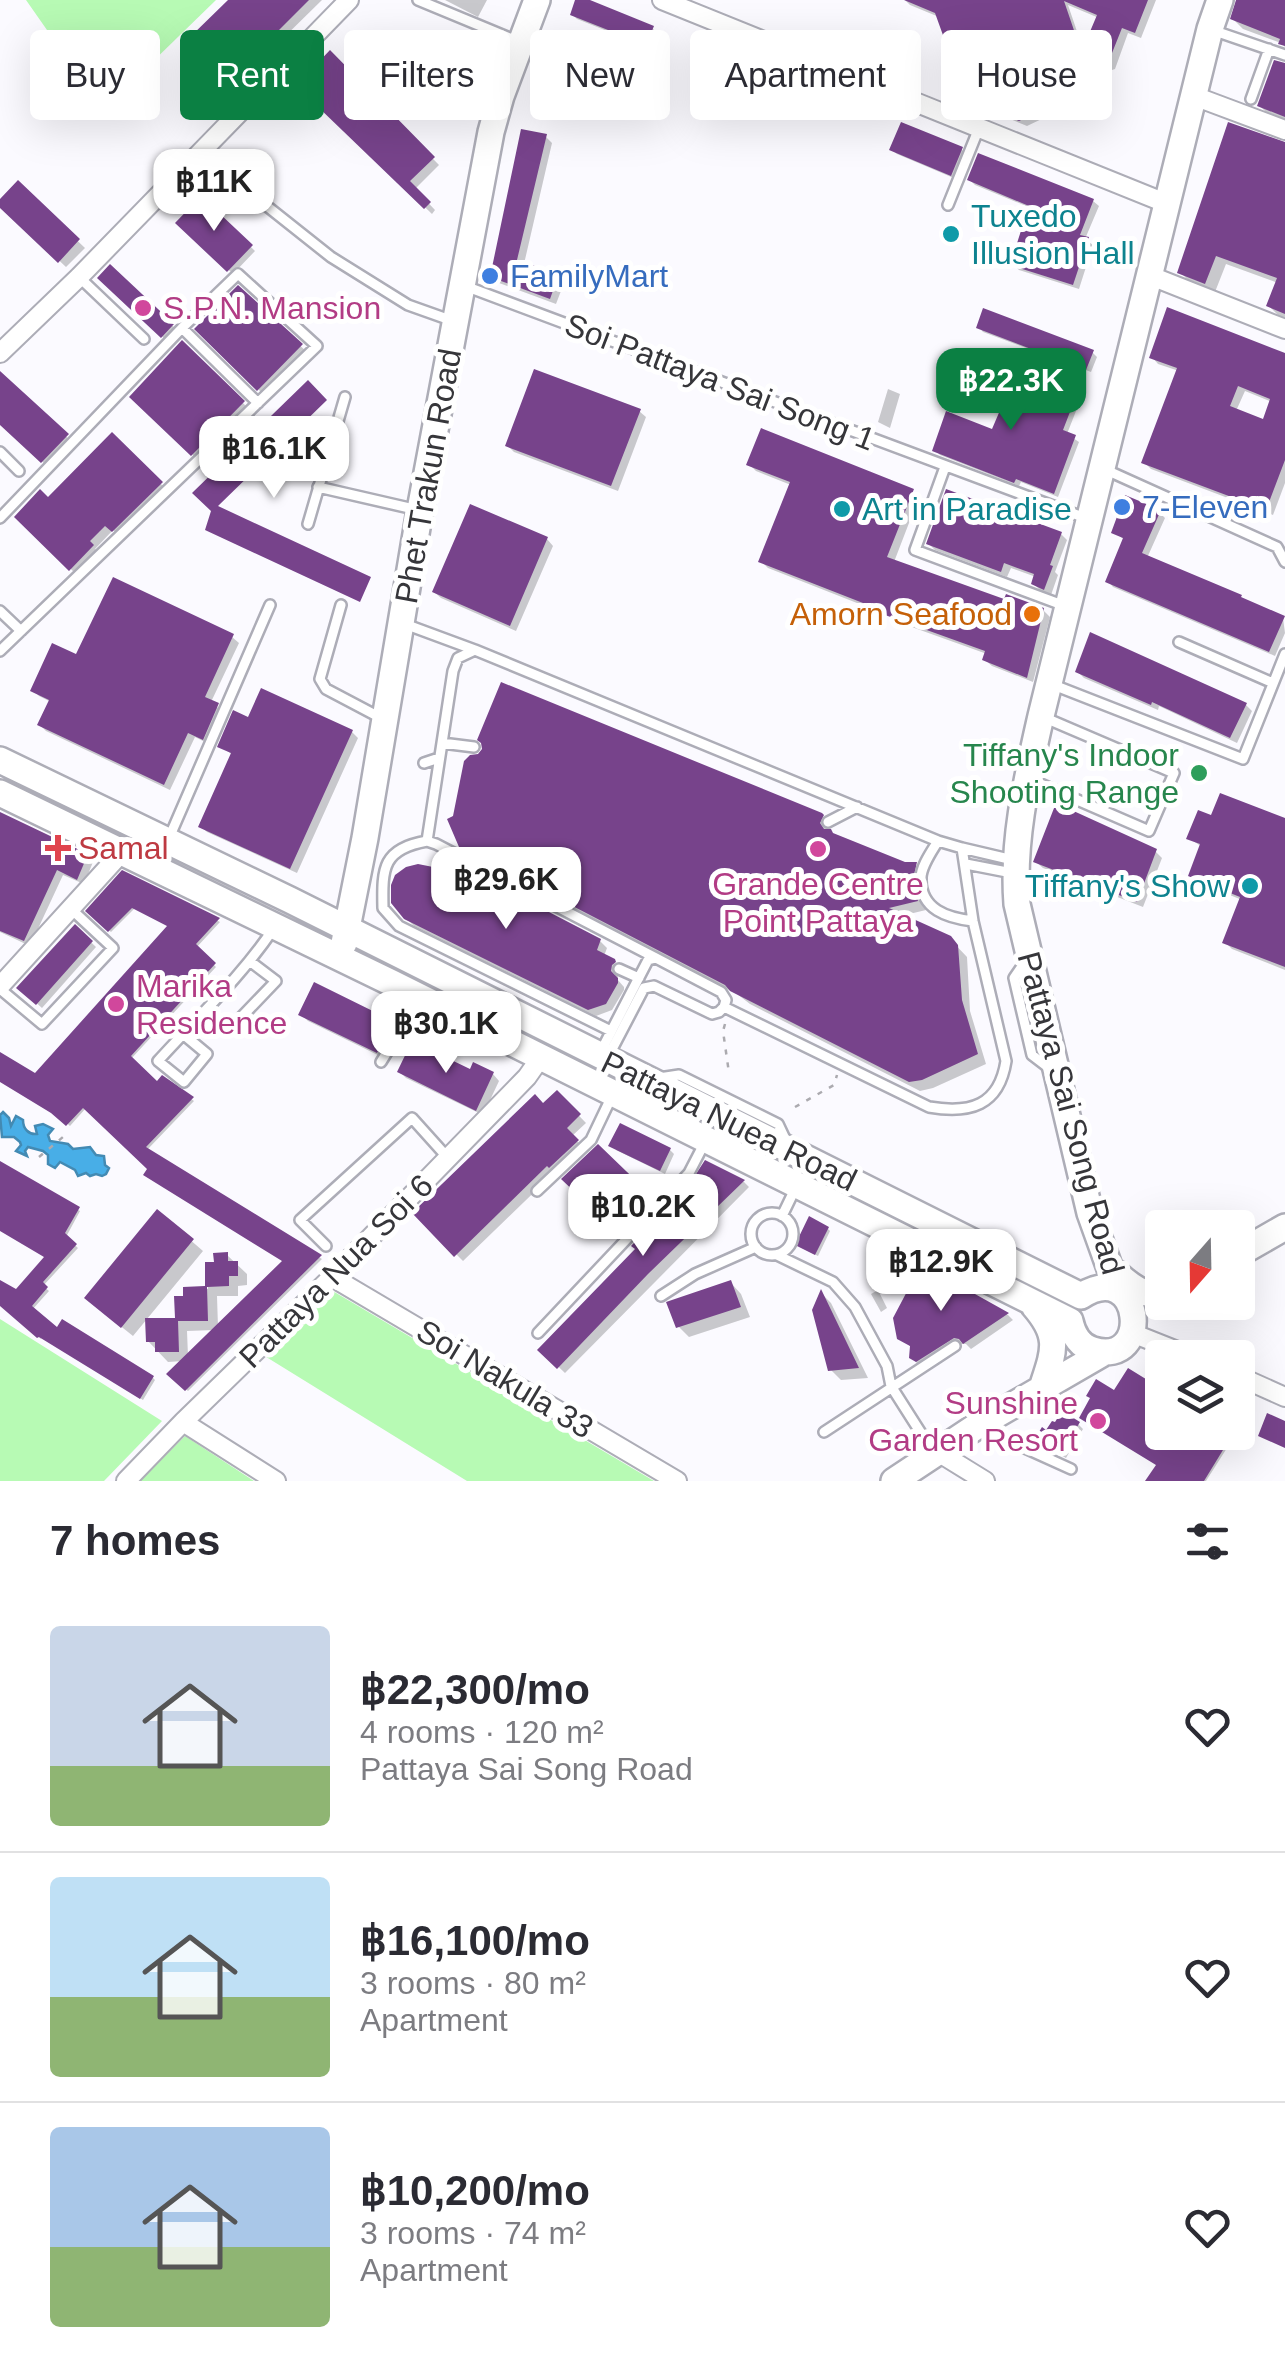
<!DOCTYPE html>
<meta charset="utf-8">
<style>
:root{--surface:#fff;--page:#f7f7f7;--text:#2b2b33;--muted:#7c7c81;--line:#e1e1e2;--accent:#0b8043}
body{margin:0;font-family:Arial,sans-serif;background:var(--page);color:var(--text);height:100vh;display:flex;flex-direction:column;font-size:38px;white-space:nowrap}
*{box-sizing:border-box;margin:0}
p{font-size:32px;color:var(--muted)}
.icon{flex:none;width:55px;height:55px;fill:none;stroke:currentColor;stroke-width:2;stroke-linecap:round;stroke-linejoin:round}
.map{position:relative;height:1481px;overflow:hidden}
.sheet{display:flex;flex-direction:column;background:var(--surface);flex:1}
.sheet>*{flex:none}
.guide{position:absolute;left:30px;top:30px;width:1225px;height:90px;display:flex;gap:20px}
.needle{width:65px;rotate:200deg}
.buttons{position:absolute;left:1145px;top:1210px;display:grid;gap:20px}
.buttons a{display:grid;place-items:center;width:110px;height:110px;border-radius:10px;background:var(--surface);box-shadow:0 10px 40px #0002;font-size:50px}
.price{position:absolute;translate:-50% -85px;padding:0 22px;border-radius:20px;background:#fff;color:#222;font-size:32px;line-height:65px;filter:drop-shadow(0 2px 5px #0008)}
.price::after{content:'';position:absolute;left:50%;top:60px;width:30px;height:22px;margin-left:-15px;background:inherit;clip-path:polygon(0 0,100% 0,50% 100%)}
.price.current{background:var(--accent);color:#fff}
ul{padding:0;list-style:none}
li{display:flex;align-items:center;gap:30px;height:250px;padding:0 50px}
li+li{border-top:2px solid var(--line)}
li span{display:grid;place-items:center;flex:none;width:280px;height:200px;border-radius:10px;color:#555}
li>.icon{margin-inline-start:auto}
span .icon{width:120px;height:120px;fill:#fffc;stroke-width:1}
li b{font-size:42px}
h2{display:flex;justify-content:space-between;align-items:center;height:120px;padding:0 50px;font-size:42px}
.pill{padding:0 35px;border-radius:10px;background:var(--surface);box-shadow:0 10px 40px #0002;font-size:35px;line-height:90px}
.pill.current{background:var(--accent);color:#fff}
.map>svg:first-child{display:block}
</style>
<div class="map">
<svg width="1285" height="1481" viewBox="0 0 1285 1481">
<rect width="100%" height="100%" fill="#fbfaff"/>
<path fill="#b7fab4" d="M26,0H216L103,110Z
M331,1290L654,1481H467L263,1355Z
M0,1319L162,1421L104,1481H0Z
M185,1436L254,1481H140Z"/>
<path fill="#48aee7" stroke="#438ab3" stroke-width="2.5" d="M3,1112L9,1118L11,1126L16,1116L23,1120C23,1129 29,1135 37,1134L35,1126L43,1124L53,1129L48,1135L50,1141L68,1144L73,1149L90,1147L96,1155L104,1156L105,1165L109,1168L106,1174L102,1176L96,1174L90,1176L86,1173L78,1176L75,1170L60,1162L55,1168L48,1164V1155L43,1151L28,1147L25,1151L27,1156L16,1151L21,1145L20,1142L14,1137H2L0,1115Z"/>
<path fill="#0003" fill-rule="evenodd" d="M231,0H322L265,56L250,42L220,72L190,41Z
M445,0H487L478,17Z
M578,0H584L652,28L657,33L650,48L577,19L572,14Z
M905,0H1156L1141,38L1128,33L1115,69L1106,72L1096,68L1083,52L1046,67L1060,92L1048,116L1027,126L1003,116L996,109L994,69L982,60L983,56L953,44L946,37L939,17L910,5ZM1068,5L1099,18L1084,52Z
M1240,0H1285V47L1281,43L1243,29L1233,19Z
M330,54L439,165L415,189L435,210L432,214L293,79L312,72Z
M1285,65V122L1270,116L1260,106Z
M545,136L552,143L524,264L558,276L564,283L556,304L499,283L492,277Z
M1285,145V318L1279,316L1269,306L1278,283L1226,264L1215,292L1190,282L1180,272Z
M961,149L966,154L956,179L897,154L892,150Z
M970,180L1093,201L1099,206L1085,239L1093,245L1079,289L1019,270L1013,264L1031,208L975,185Z
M18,184L85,248L66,267L0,205Z
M202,199L255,251L233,274L179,223Z
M110,267L177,330L167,341L100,278Z
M238,289L307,352L265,396L198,329Z
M979,327L1092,352L1097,357L1091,372L983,332Z
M182,343L249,409L199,461L133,397Z
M1285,356V483L1273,515L1151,469L1144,462L1179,371L1158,364L1152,357ZM1245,391L1272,402L1264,422L1236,411Z
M2,377L73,443L49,468L0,422V379Z
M958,381L1071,406L1076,411L1067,434L1079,442L1058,497L1021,482L1019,486L940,455L935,450L994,433L1006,403L962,386Z
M888,389L900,394L890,428L878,422Z
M639,411L646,417L618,491L514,452L508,446Z
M112,436L167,490L120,537L113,530L95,549L99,553L77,575L17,517L48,500Z
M749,464L912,491L919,497L894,562L1006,602L1043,610L1050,617L1033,682L992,666L985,660L987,654L895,621L890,616L768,568L761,561L791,485L756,471Z
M1159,512L1165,518L1147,558L1283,618L1285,633L1275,656L1113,587L1108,581L1125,540L1114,532Z
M1061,534L1067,540L1055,572L1058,575L1051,595L1040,590L1034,584L1036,577L1011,568L1007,577L935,550L929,544Z
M547,539L553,546L516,631L441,598L434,592Z
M232,637L239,643L211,702L223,712L209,744L195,737L170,790L46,731L40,725L51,702L39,696L33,690L77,658Z
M1078,672L1246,705L1252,711L1237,743L1159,706L1158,710L1084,678Z
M249,720L352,732L358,738L297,873L207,832L201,826L233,755L220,746Z
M0,815L87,856L93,862L84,884L63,875L30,946L0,932Z
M821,815L831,826L830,831L835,837L905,864L916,865L925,874L921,890L926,910L901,916L949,938L967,957L970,1011L986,1064L933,1088L920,1091L750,1004L737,994L472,856L461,845Z
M1213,819L1285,821V970L1232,949L1225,942L1242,900L1198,882L1191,876L1202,847L1189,838Z
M1155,851L1162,858L1143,907L1043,868L1036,862Z
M123,873L220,922L196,948L216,967L131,1059L157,1084L163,1078L194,1101L147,1150L322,1259L188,1391L170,1374L183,1361L168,1362L148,1341L178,1320L186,1299V1289H208L207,1264H216L227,1255L247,1274V1285L238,1286V1296H217L218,1327L285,1262L150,1169L86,1108L70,1126L57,1114L0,1081V1055L36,1077L170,926L135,908L111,932L89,911ZM215,1330L188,1356L187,1331Z
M406,918L600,941L607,948L604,956L621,968L617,979L624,987V990L612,1010L596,1016L414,926Z
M75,927L96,947L42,1008L20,988Z
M301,1014L392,1023L398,1029L384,1058L308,1021Z
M400,1072L493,1074L499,1081L483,1115L406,1078Z
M557,1093L586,1123L572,1136L584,1148L556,1171L463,1261L416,1214Z
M598,1147L659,1206L628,1239L565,1179Z
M616,1150H670L674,1154L665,1174Z
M0,1163L80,1211L66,1237L78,1248L43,1286L49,1291L32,1310L57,1331L153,1378L155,1380L143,1400L42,1337L41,1339L1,1304L0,1306V1283L17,1292L47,1257L0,1229Z
M706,1164L744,1182L749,1187L565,1373L541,1350L638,1249L687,1193Z
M158,1212L203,1251L133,1336L98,1308Z
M828,1229L830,1231L818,1256L800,1247Z
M922,1268L1008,1315L1013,1320L971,1349L966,1344H959L919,1365L912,1358L913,1348L899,1338Z
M731,1283L741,1294L750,1317L689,1337L678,1326Z
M878,1290L887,1308L881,1312L871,1294Z
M822,1294L831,1303L868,1378L841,1380L831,1370Z
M1129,1371L1162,1392V1409L1146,1436L1167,1449L1227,1432L1234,1437L1206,1481H1148L1158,1465L1115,1394Z
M1078,1424L1083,1429L1066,1458L1042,1444L1047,1433Z"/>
<path fill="#77438b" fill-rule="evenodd" d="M228,0H309L257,52L242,37L212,67L186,41Z
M575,0H590L654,26L646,45L570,15Z
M904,0H1148L1135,33L1122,28L1108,63L1098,67L1086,63L1081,53L1097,15L1064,1L1079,45L1041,60L1055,84L1042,110L1019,121L994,110L983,89L993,66L979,61L982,54L944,38L935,13Z
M1236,0H1285V46L1278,44L1280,39L1230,19Z
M330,50L435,157L410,181L431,202L424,209L289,79L306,62L312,69Z
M1274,60L1285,63V117L1257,106Z
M901,122L963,147L951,176L889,150Z
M1228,122L1285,142V314L1266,306L1277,278L1216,256L1205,284L1177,273Z
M521,129L547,134L517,260L559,274L550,299L490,277Z
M978,153L1094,199L1080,235L1089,237L1073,285L1010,265L1029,206L967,180Z
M18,180L80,239L58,263L0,208V199Z
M201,196L253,245L227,272L175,223Z
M110,264L174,324L161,338L97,278Z
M238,285L303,344L257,391L194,329Z
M1167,307L1285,353V460L1266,510L1141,463L1177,368L1149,358ZM1238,386L1270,399L1263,419L1230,406Z
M983,308L1094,350L1086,370L976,328Z
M182,340L245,401L191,456L129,397Z
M962,362L1073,404L1063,430L1076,435L1054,494L1016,479L1014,483L932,451L946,411L992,429L1004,401L955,382Z
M534,369L641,409L611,486L505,446Z
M0,371L69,434L41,463L0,425Z
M308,380L327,400L218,506L371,577L360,602L205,530L211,511L192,493Z
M761,428L914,489L887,557L1004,599L1006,594L1044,608L1027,678L982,660L985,651L885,615L886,612L758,562L790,482L746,465Z
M112,432L163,482L112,532L105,526L90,541L94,545L69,571L14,517L40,489L48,497Z
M946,489L1062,532L1050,565L1053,566L1044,590L1031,584L1034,574L1004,563L1001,572L926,544Z
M1125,495L1161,510L1142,553L1242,595L1241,597L1285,616L1269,652L1105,582L1123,538L1111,533Z
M470,504L548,537L510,626L432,592Z
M113,577L234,634L205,697L219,703L203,740L188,733L164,785L37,725L49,700L30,691L52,643L76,654Z
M1090,632L1247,703L1230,738L1152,702L1151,705L1075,672Z
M501,682L822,813L824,815L820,823L824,829H831L833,833L905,862H917L913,879L918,901L889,908L951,936L958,945L962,1000L978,1054L922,1080L909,1082L730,991L725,985L459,847L447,819L453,816L464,761L470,755L478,754L482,749L481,743L477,740Z
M261,688L353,730L290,869L198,827L231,753L217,747L233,710L248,717Z
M1220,793L1285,818V967L1222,943L1240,897L1188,876L1200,844L1186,839L1198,810L1211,815Z
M1056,803L1157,849L1137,902L1033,862Z
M0,812L88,854L77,880L57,870L24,941L0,931Z
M436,859L481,881L476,874L601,939L597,950L615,959L616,962L612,965L611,971L618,978V983L606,1004L588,1010L404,919L391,903V885L395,875L406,867L418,864L433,867Z
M122,870L220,918L196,944L216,963L131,1056L157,1081L162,1075L194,1097L146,1147L322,1255L185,1391L166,1374L282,1261L143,1175L147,1169L83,1108L66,1126L51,1113L0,1082V1052L35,1073L167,926L132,908L108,932L85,911Z
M75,924L93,941L36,1005L16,988Z
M314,982L393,1021L377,1053L298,1015Z
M412,1041L470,1069L473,1062L494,1072L476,1111L397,1072Z
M557,1090L581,1114L567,1128L579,1140L549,1168L547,1166L454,1257L412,1213L535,1094L543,1103Z
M620,1123L671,1148L660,1171L608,1146Z
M598,1144L654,1198L620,1235L561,1179Z
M705,1160L745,1180L648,1274L557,1369L537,1350L635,1249L631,1246L685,1191Z
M0,1161L80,1207L65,1233L77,1244L43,1282L48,1287L32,1306L57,1327L62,1319L154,1376L140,1399L39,1337L37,1338L0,1306V1280L16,1289L44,1257L0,1231Z
M157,1209L194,1239L121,1328L84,1298Z
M809,1216L829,1227L815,1255L795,1245Z
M228,1252V1261H238V1276H229V1286L207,1287L208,1321H178L179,1352H155V1342H146L145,1318H175L174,1296H183V1287L205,1286V1262H214L213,1253Z
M921,1265L932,1270L1009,1313L963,1344L959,1339L954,1338L916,1362L909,1358L910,1346L897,1339L893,1318Z
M731,1280L741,1307L676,1328L666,1302Z
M821,1289L859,1368L828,1371L812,1310Z
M1128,1368L1162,1389V1406L1146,1433L1166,1446L1175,1432H1234L1204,1481H1145L1156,1465L1079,1418L1090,1398L1086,1396L1096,1379L1114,1390Z
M1062,1411L1080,1422L1060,1455L1034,1440L1042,1427L1046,1430L1052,1421L1055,1422Z
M1267,1413L1285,1421V1448L1258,1436Z"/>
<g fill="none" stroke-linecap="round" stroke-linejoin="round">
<g stroke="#adadb7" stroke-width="14">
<path id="lane" d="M418,0L517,41
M1212,30L1285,55
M1251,99L1269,49
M204,149L263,203L331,257L408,305L453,321
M948,205L979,128
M79,277L144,339
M465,286L1088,519
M182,328L258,403
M0,452L19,471
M945,467L915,550L1065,606
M1104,469L1277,547L1285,562
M318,487L418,510
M0,518L182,328L238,274L317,346L0,651
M308,524L345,397
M341,605L320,679L326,689L381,718
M0,611L21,631
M402,623L475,650
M1179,642L1273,683
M1051,684L1243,759L1285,654
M442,743L474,747
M424,763L439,758
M1029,779L1149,831L1174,773L1043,717
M828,822L857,807
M169,838L270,605
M427,841C383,849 382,867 383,908L399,926L611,1031
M938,841C932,851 921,866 921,878C920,910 948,918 973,921
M962,848L1013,860
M966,864L1012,873
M656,958L436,844L427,841L453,671L458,658L475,650L938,841L962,848L973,921L1006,1061C999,1106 970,1114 929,1107L724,1007
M1025,962L1014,978L1032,1055L1049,1068
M619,969L639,978
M0,989L42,1024L113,948L70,908
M228,1031L276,981L251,962
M183,1034L207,1054L184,1082L158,1061C198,1017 241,977 274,928
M600,1053L648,960L656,958L721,992L726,1000L724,1007
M608,1057L644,988L654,986L712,1014L719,1012L724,1007
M381,1062L419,1000
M659,1078L679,1075L778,1124L786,1141
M537,1191L591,1140L612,1096
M751 1234a21 21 0 1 1 42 0a21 21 0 1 1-42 0Z
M782,1216L796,1187
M326,1246L300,1220L412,1118L448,1158
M777,1255L833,1282L855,1307L887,1366L891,1386L933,1452
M661,1296L695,1274L756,1247
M538,1333L689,1173L705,1142
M983,1429L1071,1469
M824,1432L955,1346"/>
</g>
<g stroke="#adadb7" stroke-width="22">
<path id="street" d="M662,0L1168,204
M1194,96L1285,130
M1151,276L1285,329
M0,353L79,277L349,0
M0,986L123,851
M332,1277L677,1481
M1132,1333L1195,1358
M1238,1376L1285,1397
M183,1422L276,1481
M938,1452L985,1481
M126,1481L183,1422L332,1277L527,1077L541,1057"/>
</g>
<g stroke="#adadb7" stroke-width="30">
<path id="secondary" d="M0,760L290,900L1081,1296C1142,1257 1154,1368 1093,1350C1080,1346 1073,1335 1070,1321L392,983L0,793
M344,943L365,838L420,510L491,132L501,96L537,0
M1238,1254L1285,1227
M1116,1273C1129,1285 1144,1297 1162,1294
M1118,1291L1090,1213L1017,904C1012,841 1027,778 1041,716L1210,29L1220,0
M1034,1306C1061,1337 1054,1351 1042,1388
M894,1481L977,1426L1105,1352"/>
</g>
<path stroke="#abaaaf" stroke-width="2.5" stroke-dasharray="5 8" stroke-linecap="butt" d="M945,43L973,54L955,101
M725,1024L723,1031L729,1073
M795,1107L834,1085L837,1075
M39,1157L63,1137"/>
<use href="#lane" stroke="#fff" stroke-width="9"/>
<use href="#street" stroke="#fff" stroke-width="18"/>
<use href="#secondary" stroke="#fff" stroke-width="25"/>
</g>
<g fill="#0f9aa8" stroke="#fff" stroke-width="4">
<circle cx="951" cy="234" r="10"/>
<circle cx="842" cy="509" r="10"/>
<circle cx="1250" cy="886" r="10"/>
</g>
<g fill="#3f7fe0" stroke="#fff" stroke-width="4">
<circle cx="490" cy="276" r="10"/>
<circle cx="1122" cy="507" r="10"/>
</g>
<g fill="#d1479c" stroke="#fff" stroke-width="4">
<circle cx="143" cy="308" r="10"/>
<circle cx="818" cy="849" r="10"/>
<circle cx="116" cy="1004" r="10"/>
<circle cx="1098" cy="1421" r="10"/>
</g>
<circle fill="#e8710a" stroke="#fff" stroke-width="4" cx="1032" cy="614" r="10"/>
<circle fill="#2e9e5b" stroke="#fff" stroke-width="4" cx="1199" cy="773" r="10"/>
<path fill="#e0444e" stroke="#fff" stroke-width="4" d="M53 833h10v10h10v10h-10v10h-10v-10h-10v-10h10z"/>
<g text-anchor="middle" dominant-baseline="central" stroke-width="10" stroke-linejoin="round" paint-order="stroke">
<g font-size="32" fill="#0d838f" stroke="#fff" text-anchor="start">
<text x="971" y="216">Tuxedo<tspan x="971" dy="37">Illusion Hall</tspan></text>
<text x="862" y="509">Art in Paradise</text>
<text x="1230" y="886" text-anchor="end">Tiffany's Show</text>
</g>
<g font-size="32" fill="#366cbe" stroke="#fff" text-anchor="start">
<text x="510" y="276">FamilyMart</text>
<text x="1142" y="507">7-Eleven</text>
</g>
<g font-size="32" fill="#b23c85" stroke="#fff" text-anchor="start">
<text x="163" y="308">S.P.N. Mansion</text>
<text x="818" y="884" text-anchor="middle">Grande Centre<tspan x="818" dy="37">Point Pattaya</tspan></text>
<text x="136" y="986">Marika<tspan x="136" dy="37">Residence</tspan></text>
<text x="1078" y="1403" text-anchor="end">Sunshine<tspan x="1078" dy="37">Garden Resort</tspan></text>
</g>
<g font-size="32" fill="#36363a" stroke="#fff">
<text transform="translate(720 382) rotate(21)">Soi Pattaya Sai Song 1</text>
<text transform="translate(428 476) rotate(-80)">Phet Trakun Road</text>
<text transform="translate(1071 1113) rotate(75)">Pattaya Sai Song Road</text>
<text transform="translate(729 1121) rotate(26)">Pattaya Nuea Road</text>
<text transform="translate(336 1271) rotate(-45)">Pattaya Nua Soi 6</text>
<text transform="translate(505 1379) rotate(31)">Soi Nakula 33</text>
</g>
<g font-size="32" fill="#c56008" stroke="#fff" text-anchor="end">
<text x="1012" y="614">Amorn Seafood</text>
</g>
<g font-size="32" fill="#27864d" stroke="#fff" text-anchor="end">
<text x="1179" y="755">Tiffany's Indoor<tspan x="1179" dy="37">Shooting Range</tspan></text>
</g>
<g font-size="32" fill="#be3a42" stroke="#fff" text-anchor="start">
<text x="78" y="848">Samal</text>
</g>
</g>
</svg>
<div class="buttons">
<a><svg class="needle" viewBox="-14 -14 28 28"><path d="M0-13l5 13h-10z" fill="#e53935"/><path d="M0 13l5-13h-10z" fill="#7c7c81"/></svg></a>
<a><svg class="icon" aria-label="layers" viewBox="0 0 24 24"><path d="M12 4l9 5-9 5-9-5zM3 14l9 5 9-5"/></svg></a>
</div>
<b class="price" style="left:214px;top:234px">฿11K</b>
<b class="price current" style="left:1011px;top:433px">฿22.3K</b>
<b class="price" style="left:274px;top:501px">฿16.1K</b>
<b class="price" style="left:506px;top:932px">฿29.6K</b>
<b class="price" style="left:446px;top:1076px">฿30.1K</b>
<b class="price" style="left:643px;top:1259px">฿10.2K</b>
<b class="price" style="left:941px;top:1314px">฿12.9K</b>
<div class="guide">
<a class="pill">Buy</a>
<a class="pill current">Rent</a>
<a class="pill">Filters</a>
<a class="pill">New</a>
<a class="pill">Apartment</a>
<a class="pill">House</a>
</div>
</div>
<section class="sheet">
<h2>7 homes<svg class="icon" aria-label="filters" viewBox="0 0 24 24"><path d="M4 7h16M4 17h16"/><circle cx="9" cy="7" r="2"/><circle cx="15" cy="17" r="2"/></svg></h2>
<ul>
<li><span style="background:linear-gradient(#c9d6e8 70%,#8fb573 0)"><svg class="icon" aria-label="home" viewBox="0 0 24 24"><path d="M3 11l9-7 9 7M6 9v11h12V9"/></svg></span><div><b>฿22,300/mo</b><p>4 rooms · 120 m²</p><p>Pattaya Sai Song Road</p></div><svg class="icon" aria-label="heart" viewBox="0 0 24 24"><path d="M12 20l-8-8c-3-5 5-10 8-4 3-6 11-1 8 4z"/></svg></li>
<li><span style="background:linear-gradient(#bfe0f5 60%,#8fb573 0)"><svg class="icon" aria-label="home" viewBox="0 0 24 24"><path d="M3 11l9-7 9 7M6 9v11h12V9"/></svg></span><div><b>฿16,100/mo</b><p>3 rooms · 80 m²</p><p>Apartment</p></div><svg class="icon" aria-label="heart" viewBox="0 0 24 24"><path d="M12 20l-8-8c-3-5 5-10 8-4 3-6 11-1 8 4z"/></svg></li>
<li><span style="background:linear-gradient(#a9c7e8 60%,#8fb573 0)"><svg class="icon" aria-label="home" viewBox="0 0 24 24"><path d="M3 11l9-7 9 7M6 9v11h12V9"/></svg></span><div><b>฿10,200/mo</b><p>3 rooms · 74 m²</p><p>Apartment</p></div><svg class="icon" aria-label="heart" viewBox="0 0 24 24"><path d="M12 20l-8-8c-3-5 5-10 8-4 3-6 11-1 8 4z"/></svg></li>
</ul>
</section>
